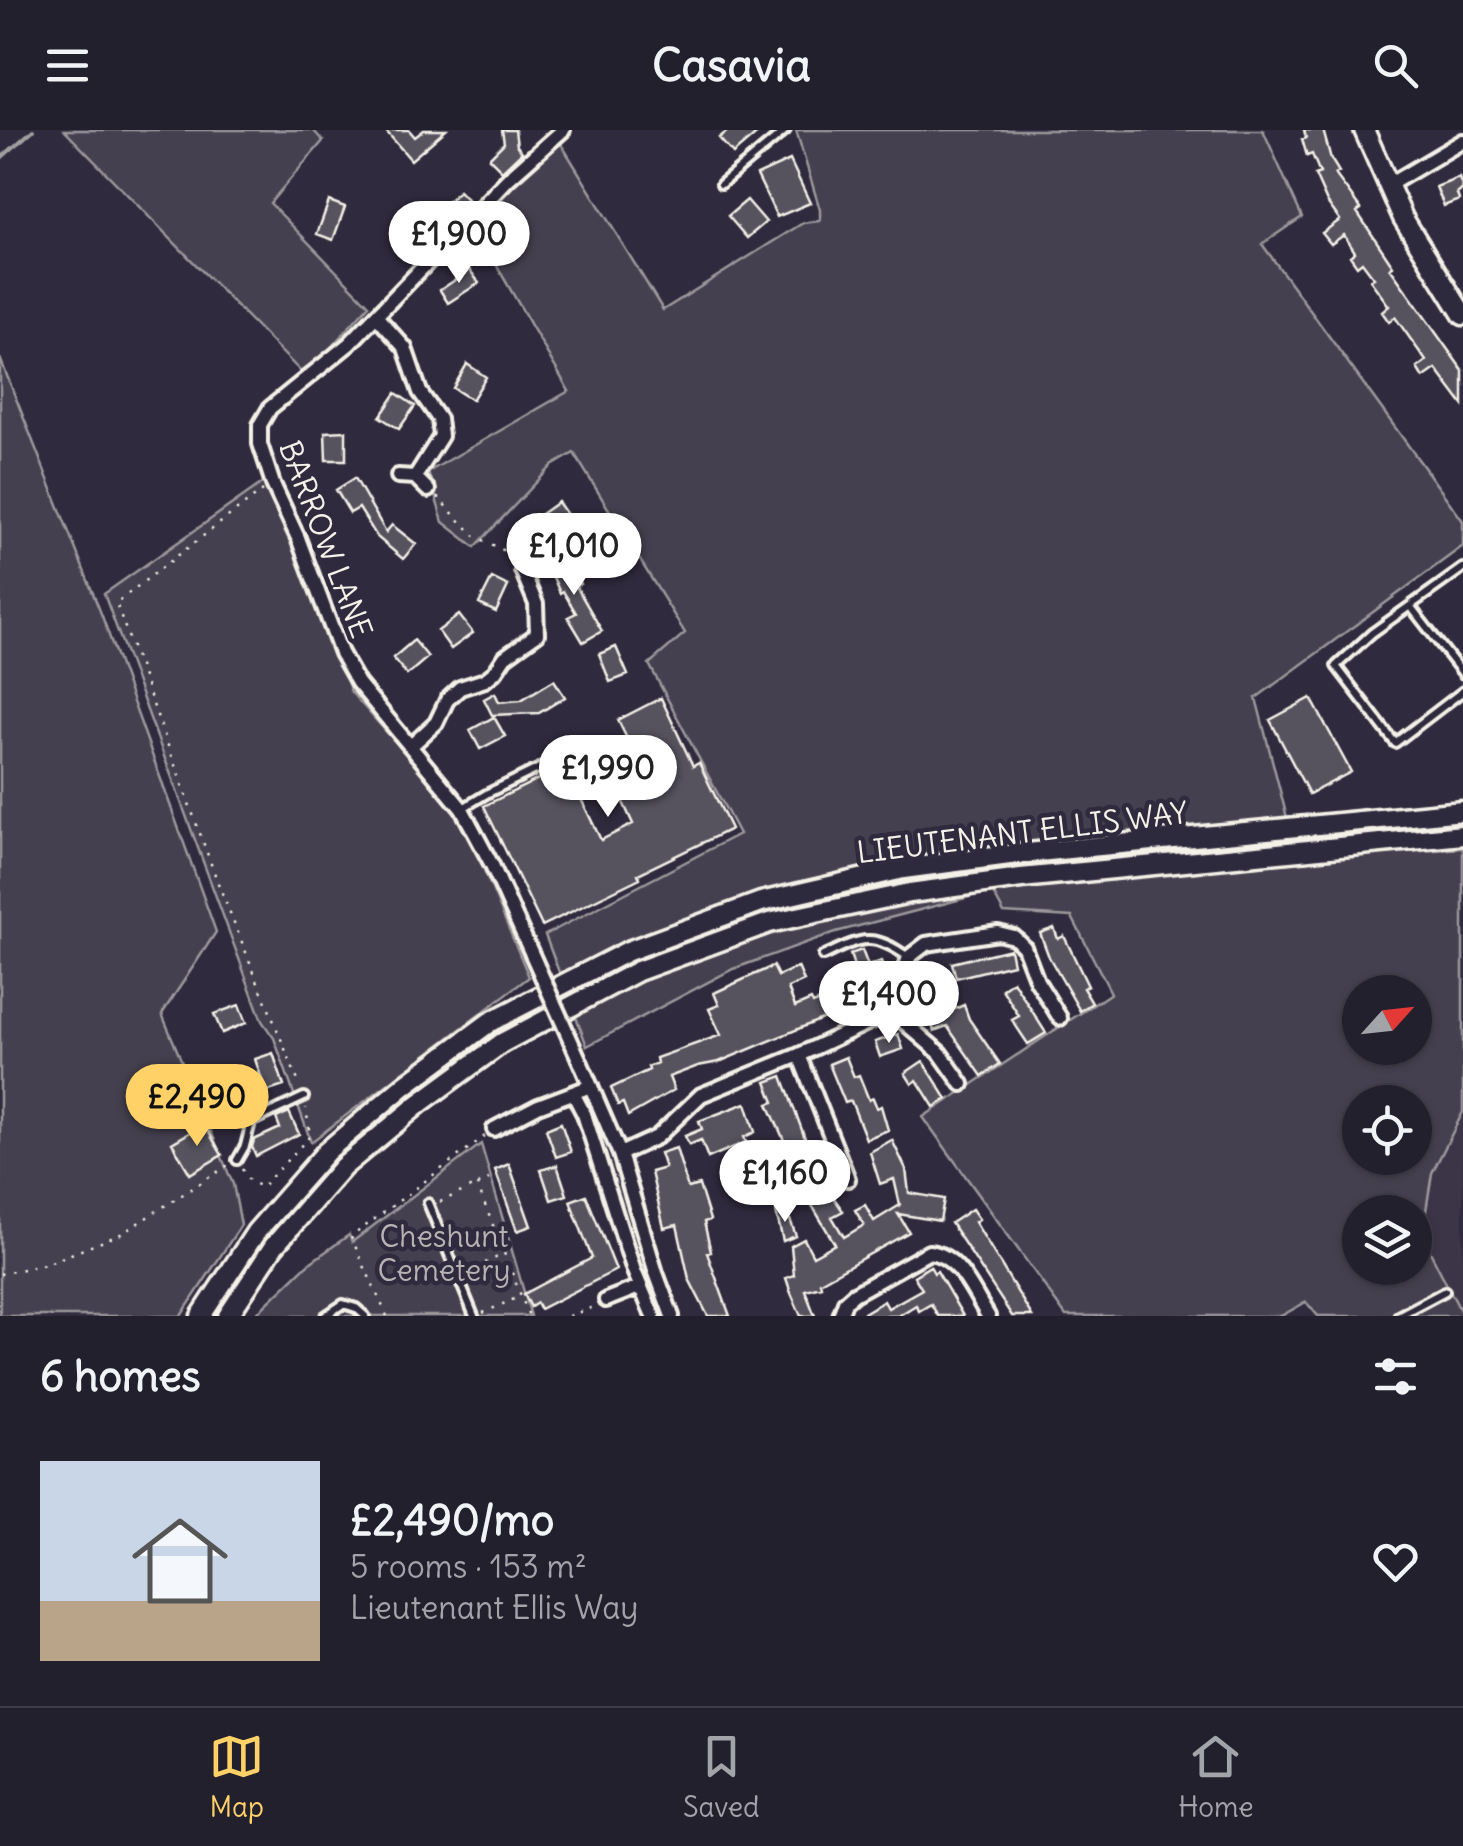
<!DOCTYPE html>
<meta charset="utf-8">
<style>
:root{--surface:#23202e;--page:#2b2836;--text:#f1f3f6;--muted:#a3a3aa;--line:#403e4a;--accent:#ffd166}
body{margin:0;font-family:Delius,sans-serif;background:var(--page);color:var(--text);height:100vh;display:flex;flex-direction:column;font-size:38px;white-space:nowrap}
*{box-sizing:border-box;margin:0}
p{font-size:32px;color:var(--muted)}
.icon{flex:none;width:55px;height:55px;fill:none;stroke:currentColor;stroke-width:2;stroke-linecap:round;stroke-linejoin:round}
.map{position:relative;height:1186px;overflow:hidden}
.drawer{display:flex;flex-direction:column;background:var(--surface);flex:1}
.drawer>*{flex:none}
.needle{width:65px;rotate:63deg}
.buttons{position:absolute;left:1342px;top:845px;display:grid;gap:20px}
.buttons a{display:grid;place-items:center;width:90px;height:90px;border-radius:50%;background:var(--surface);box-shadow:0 2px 8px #0004,0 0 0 2px var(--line);font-size:50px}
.price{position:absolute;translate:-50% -85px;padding:0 22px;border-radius:35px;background:#fff;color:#222;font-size:32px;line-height:65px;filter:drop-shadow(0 2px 5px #0008)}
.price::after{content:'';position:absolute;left:50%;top:60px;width:30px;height:22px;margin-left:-15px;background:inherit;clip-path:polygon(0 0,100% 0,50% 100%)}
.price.on{background:var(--accent);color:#111}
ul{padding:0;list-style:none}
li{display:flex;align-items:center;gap:30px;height:250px;padding:0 40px}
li+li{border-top:2px solid var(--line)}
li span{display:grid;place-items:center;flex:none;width:280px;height:200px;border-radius:0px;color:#555}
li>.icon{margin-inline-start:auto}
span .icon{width:120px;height:120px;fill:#fffc;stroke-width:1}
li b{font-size:42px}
h2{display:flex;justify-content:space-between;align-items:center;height:120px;padding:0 40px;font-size:42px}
header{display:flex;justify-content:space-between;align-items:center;height:130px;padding:0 40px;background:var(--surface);font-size:45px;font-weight:700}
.dock{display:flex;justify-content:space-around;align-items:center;height:140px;border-top:2px solid var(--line);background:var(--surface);font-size:28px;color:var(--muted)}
.dock a{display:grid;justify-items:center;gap:5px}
.dock .on{color:var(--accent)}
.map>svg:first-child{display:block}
</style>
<header><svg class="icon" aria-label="menu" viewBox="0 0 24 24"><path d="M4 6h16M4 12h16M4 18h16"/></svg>Casavia<svg class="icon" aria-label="search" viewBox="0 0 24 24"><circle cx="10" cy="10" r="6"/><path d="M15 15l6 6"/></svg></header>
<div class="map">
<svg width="1463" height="1186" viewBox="0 0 1463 1186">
<rect width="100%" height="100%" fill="#2f2a3d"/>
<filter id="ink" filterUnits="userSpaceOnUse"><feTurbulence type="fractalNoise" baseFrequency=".01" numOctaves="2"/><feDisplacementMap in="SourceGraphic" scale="20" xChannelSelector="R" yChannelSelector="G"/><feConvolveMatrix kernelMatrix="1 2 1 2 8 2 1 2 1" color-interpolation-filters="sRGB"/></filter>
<g filter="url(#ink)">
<path fill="#3b3647" d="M1463,982V1186L1422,1106L1432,1043Z"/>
<path fill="#454050" stroke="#9c989c" stroke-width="2.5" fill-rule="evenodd" d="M64,0H313L323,11L270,73L369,175L305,246Z
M796,0H1263L1302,87L1262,114L1463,391V416L1256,568L1298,730L1463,718V982L1432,1043L1422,1106L1463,1186H1318L1306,1172L1281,1186H1066L923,987L1111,863L1072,787L1004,783L992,761L836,802L733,839L587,916L545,805L739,704L649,534L685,503L574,323L552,336L475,417L443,392L428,342L569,261L472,93L560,12L663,180L803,93L820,91V80ZM1360,862H1415V918H1360ZM1360,972H1415V1028H1360ZM1360,1082H1415V1138H1360Z
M0,228L102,486L216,802L162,884L233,1054L241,1095L181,1186H0Z
M271,347L351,562L462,687L529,847L311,1012L274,908L262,891L104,464Z
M481,1014L531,1186H254L307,1135L349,1105L352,1112Z"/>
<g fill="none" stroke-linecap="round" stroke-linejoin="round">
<path stroke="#a19ea0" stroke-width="4" d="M0,29L33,0"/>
</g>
<path fill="#56525f" stroke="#f4f1e8" stroke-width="2.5" d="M385,0H409L415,7L424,0H446L411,30Z
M502,0H515L517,16L522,22L502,41L489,28L504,13Z
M729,0H761L733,24L719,8Z
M1304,0H1323L1331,29L1339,42L1335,44L1361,79L1357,82L1393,136L1390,138L1463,241V275L1436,239L1423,248L1417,238L1426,231L1395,187L1389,192L1382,182L1389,176L1370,150L1374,148L1362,132L1357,136L1350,126L1355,122L1344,105L1331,114L1322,103L1340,90L1327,72L1315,45L1320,43L1312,24L1307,26L1302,9L1306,8Z
M790,30L810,73L777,87L757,45Z
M1459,48L1463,59L1457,64L1459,70L1444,76L1436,57Z
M459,61L467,69L451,86L446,98L412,126L404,119L413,109L410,107Z
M747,70L766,92L747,108L728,86Z
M329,71L345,77L333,110L317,104Z
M470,140L479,153L448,173L440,160Z
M467,234L486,247L472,270L453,258Z
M396,263L415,276L399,299L380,287Z
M346,301V330H326L325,302Z
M355,348L386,402L392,395L416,414L403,429L377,407L359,378L350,383L336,360Z
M558,372L575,396L558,408L541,384Z
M566,421L580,454L576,456L602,501L583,512L568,487L576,483L563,461L560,463L549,438L558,435L554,426Z
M492,448L508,456L496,482L479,474Z
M459,485L473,503L451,519L438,501Z
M414,510L428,527L407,545L393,528Z
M616,517L628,545L610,552L599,524Z
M554,550L565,567L539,583L492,585L484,569L495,563L499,572L521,570Z
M661,568L693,636L699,633L731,699L638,744L640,748L542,796L484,676L565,636L601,710L633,694L616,657L611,660L600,635L632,619L618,590Z
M1311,568L1351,642L1309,664L1270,590Z
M494,587L505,606L480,619L470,600Z
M1054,798L1058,809L1064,806L1088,856L1083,858L1092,873L1080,881L1049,827L1040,803Z
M1010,819L1013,834L956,848L952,833Z
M862,820L868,836L881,831L887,845L860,855L850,824Z
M925,835L933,855L939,852L950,881L964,875L969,889L1000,934L982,946L947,896L934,901L914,846L916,839Z
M773,836L778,846L798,837L804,851L788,858L795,877L811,870L813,874L836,865L848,858L846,853L856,849L864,868L838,878L839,882L719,932L698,936L669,947L674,960L628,986L623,973L618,975L611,958L649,940L648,937L657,933L656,928L721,905L709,879L719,875L714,863Z
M1013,851L1046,903L1028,914L1012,890L1019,886L1002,859Z
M239,875L246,893L222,903L214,884Z
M898,904L903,919L880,927L875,912Z
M273,923L284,956L266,962L255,929Z
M846,927L854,947L859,945L869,970L873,968L877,978L881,976L888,1000L866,1009L851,971L845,973L829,934Z
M923,931L947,969L934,977L917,950L912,954L905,943Z
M782,946L813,1030L809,1032L843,1081L832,1087L844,1107L864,1095L855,1080L865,1075L874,1091L900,1075L894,1049L880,1054L870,1022L892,1010L906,1039L909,1063L944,1069L940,1091L898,1084L909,1102L820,1152L821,1156L805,1160L815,1186H801L791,1163L786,1148L794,1145L791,1116L804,1109L813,1126L835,1114L794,1045L798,1042L768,974L774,972L766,952Z
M746,973L755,1002L744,1007L746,1012L708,1028L701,1010L689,1015L685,1006L702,999L699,991Z
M289,982L299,1004L256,1026L252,1017L254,1010L280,998L276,988Z
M561,993L571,1022L556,1027L546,999Z
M204,994L222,1025L190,1044L172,1013Z
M676,1018L688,1058L699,1055L710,1090L704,1092L711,1122L707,1123L730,1186H708L689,1149L677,1095L664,1098L651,1042L665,1038L660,1023Z
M509,1034L531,1096L517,1101L495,1040Z
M557,1035L567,1065L551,1070L541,1040Z
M586,1065L616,1140L540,1179L537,1173L531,1177L524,1164L592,1128L570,1071Z
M786,1078L796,1106L783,1111L776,1082Z
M972,1079L979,1089L975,1092L1032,1186H1012L951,1093Z
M930,1136L934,1143L937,1141L963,1186H938L931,1174L919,1181L916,1175L898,1186H859L884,1171L888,1178L922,1159L914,1146Z"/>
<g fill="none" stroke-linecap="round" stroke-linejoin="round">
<g stroke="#f4f1e8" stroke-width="14">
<path id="lane" d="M721,54L786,0
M1463,438L1372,503L1336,536L1395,613L1463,561
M1411,477L1463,544
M463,678L488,663L583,617L606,664
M823,826C861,808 872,801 908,827
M237,1030L245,1016L251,992L304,967
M428,1073L474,1186
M325,1186L343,1174L356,1178L365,1186
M1398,1186L1445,1161"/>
</g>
<g stroke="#f4f1e8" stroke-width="20">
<path id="street" d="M1387,56L1463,11
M377,187L405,218L420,262L439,289L441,306L415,347
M398,346L415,347L428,360
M412,615L436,593L447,570L460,558L485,550L495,542L505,527L537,504L536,474L522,440
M517,791L492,735L462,679L358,553L341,523L298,408L273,354L260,314V295L270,278L349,214L508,49L563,0
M890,880L940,923L962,954
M799,925L848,1049
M579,929L620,1024L656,1143L672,1186
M573,963L584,984L634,1141L653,1186
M494,999L538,976L591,956
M620,1024L657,1007L701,965L799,925L884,885L895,871L909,827L926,814L998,803L1014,807L1024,817L1037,851L1060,888
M606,1170L639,1157
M840,1186L845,1172L854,1164L929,1122C959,1125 973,1162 988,1186"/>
</g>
<g stroke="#f4f1e8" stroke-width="25">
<path id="secondary" d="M1364,0L1403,88L1463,185
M201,1186L256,1102L327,1021L405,955L490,892L628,821L761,772L903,739L1017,724L1463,681
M228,1186L274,1116L343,1037L420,973L502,913L638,841L769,793L910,763L1021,748L1463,705"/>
</g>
<path stroke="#f4f1e8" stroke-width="2.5" stroke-dasharray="2.5 8" stroke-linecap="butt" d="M263,360L116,473L218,753L300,956
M437,367L475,406L505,421L514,432
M242,1039L250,1052L262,1057L310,1006L306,978
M477,1055L529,1186
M440,1072L489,1049
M466,1142L504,1124
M0,1144L46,1134L121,1104L230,1034
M483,1183L521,1166
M387,1186L351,1107L485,1006
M569,1186L596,1176"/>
<use href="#lane" stroke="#2f2a3d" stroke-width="6"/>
<use href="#street" stroke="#2f2a3d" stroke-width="12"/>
<use href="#secondary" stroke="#2f2a3d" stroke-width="18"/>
<g stroke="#f4f1e8" stroke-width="20" stroke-linecap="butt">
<path id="street-bridge" d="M517,791L579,929"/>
</g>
<use href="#street-bridge" stroke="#2f2a3d" stroke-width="12"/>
</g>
</g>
<g text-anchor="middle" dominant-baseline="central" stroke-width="9" stroke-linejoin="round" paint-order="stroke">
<g font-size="30" fill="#f4f1e8" stroke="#2f2a3d">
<text transform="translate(326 409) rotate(69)">BARROW LANE</text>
<text transform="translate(1022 702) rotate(-7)">LIEUTENANT ELLIS WAY</text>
</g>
<g font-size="30" fill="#b7b3b3" stroke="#2f2a3d">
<text x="444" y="1106">Cheshunt<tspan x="444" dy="34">Cemetery</tspan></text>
</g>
</g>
</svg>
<div class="buttons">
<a><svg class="needle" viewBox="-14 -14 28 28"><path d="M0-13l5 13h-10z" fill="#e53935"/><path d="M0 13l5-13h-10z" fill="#a3a3aa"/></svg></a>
<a><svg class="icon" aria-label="locate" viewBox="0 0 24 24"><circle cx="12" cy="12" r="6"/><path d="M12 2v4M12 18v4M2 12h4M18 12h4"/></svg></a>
<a><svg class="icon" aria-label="layers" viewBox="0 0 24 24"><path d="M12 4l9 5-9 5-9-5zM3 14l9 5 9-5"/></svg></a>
</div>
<b class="price" style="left:459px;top:156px">£1,900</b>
<b class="price" style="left:574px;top:468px">£1,010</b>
<b class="price" style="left:608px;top:690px">£1,990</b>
<b class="price" style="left:889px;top:916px">£1,400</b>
<b class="price on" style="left:197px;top:1019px">£2,490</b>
<b class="price" style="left:785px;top:1095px">£1,160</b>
</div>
<section class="drawer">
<h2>6 homes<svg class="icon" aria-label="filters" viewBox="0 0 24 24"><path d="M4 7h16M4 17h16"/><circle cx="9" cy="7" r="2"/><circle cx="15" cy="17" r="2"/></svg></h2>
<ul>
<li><span style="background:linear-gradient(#c9d6e8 70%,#b9a48a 0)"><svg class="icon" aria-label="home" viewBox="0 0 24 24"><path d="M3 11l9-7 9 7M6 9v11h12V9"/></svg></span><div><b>£2,490/mo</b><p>5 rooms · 153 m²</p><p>Lieutenant Ellis Way</p></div><svg class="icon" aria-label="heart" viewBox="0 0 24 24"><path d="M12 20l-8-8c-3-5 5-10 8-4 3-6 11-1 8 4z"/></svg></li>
</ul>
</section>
<nav class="dock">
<a class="on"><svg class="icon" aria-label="map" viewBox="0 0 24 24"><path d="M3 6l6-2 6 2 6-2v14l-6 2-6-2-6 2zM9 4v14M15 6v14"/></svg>Map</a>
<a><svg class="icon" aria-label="saved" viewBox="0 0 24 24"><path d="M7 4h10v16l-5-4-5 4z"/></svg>Saved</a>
<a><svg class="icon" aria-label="home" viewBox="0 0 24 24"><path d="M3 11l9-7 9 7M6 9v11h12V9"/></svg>Home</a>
</nav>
